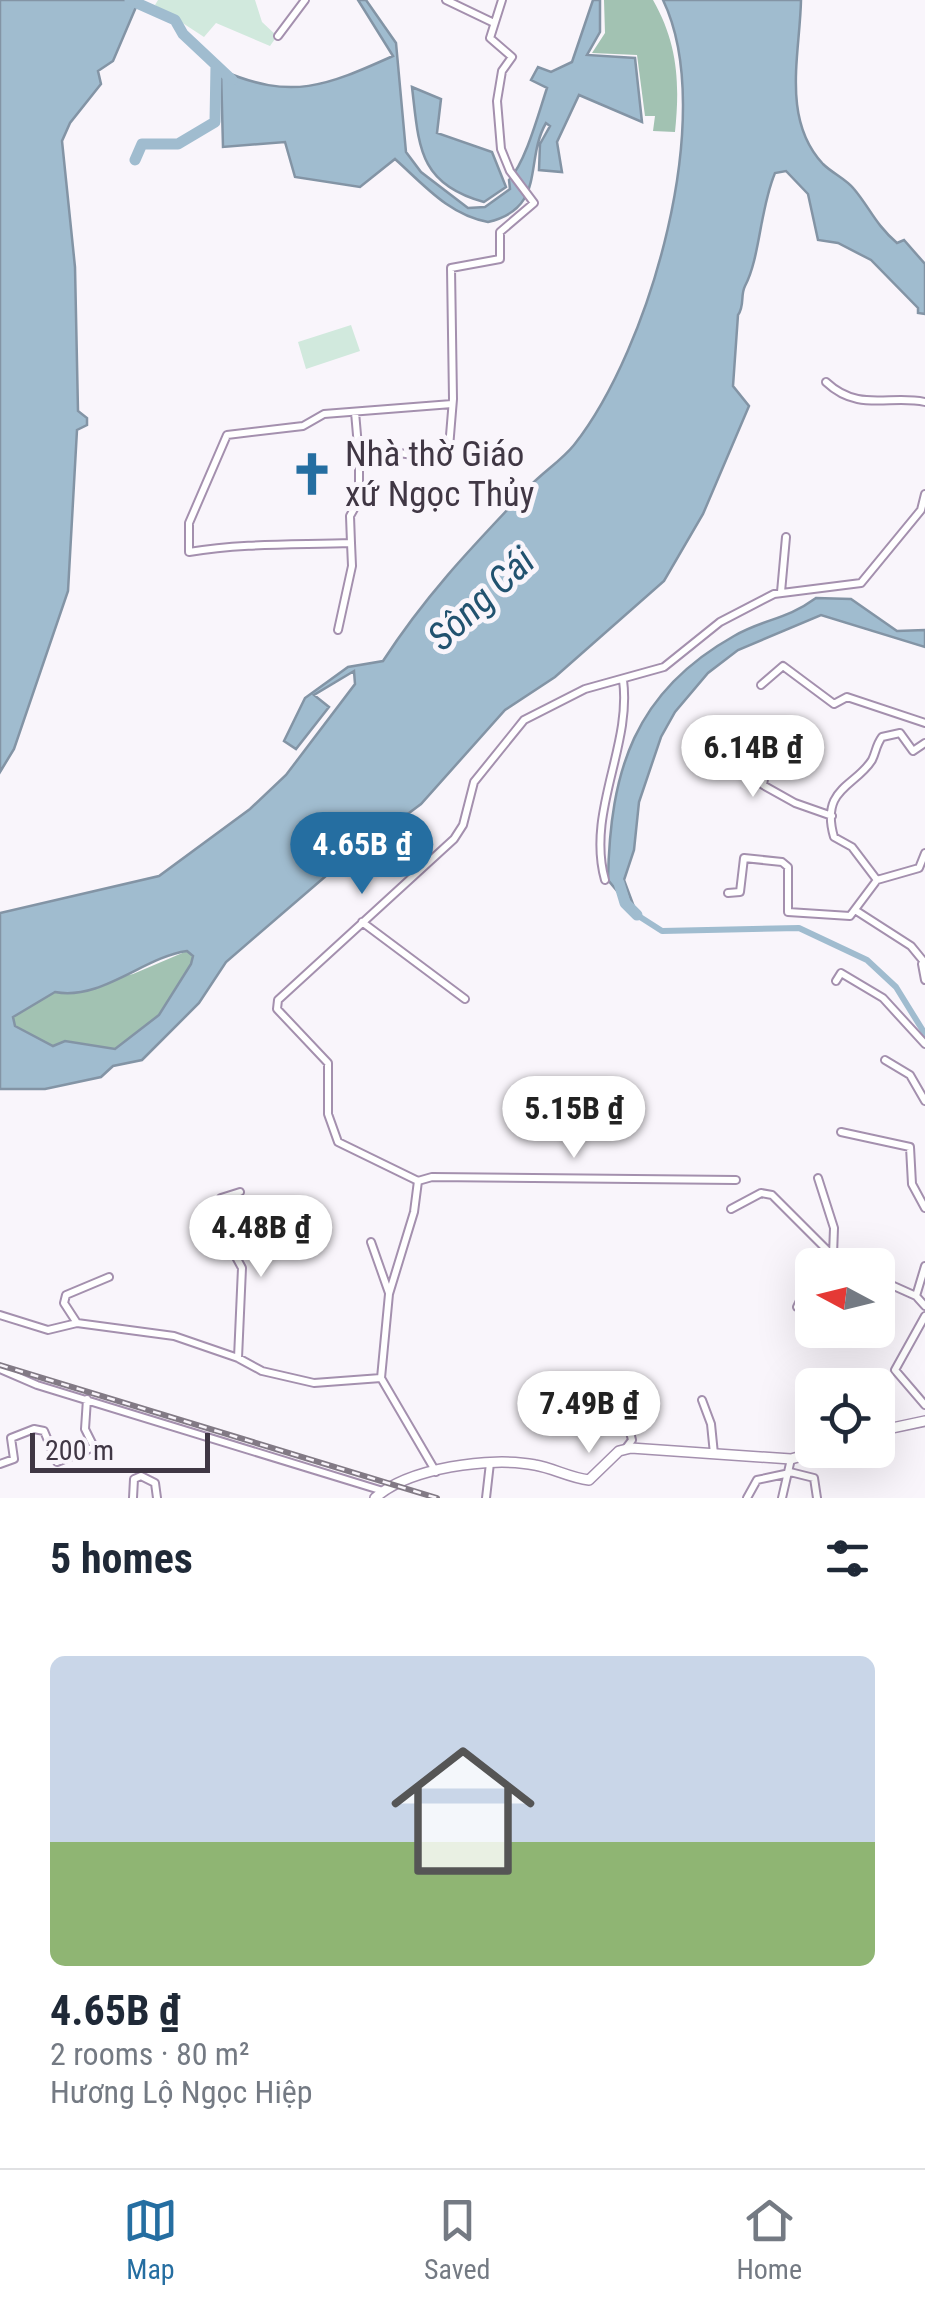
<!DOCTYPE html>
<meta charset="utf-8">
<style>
:root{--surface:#fff;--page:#f2f2f3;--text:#1f2937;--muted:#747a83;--line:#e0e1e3;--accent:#256ea1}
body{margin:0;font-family:"Roboto Condensed",sans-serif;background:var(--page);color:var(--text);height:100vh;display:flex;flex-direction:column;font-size:38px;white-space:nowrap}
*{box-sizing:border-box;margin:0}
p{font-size:32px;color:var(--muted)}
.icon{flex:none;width:55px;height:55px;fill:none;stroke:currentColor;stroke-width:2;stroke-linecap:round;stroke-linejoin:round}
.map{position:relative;height:1498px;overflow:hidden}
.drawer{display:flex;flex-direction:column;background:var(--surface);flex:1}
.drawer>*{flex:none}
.needle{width:65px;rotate:277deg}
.buttons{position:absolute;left:795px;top:1248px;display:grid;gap:20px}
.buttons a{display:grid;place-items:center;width:100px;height:100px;border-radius:15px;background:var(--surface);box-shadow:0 10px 40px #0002;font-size:50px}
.scale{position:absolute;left:30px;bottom:25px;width:180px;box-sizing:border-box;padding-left:10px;border:5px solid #403744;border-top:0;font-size:28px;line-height:35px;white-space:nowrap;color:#403744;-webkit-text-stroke:8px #f9f5fb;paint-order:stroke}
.price{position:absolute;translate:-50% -85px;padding:0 22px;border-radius:35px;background:#fff;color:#222;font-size:32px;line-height:65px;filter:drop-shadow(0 2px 5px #0008)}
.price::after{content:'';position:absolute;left:50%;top:60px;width:30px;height:22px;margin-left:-15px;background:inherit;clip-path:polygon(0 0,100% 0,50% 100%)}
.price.on{background:var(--accent);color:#fff}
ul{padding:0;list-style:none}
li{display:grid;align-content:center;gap:20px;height:530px;padding:0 50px}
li+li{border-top:2px solid var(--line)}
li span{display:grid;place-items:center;height:310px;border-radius:15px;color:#555}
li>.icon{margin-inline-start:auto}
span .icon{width:180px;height:180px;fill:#fffc;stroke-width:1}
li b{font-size:42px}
h2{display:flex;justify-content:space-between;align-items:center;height:120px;padding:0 50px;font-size:42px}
.dock{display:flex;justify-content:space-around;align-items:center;height:140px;border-top:2px solid var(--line);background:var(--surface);font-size:28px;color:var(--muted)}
.dock a{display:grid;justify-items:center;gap:5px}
.dock .on{color:var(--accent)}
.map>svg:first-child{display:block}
</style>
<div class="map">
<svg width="925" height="1498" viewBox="0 0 925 1498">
<rect width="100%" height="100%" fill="#f9f5fb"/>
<path fill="#d1e9dd" d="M158,0H255L262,22L277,36L270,46L216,23L204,37L155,5Z
M351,325L360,351L306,369L298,342Z"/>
<path fill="#a2c2b2" d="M604,0H653C678,44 680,83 675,132L653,131L655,116H645L637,55L592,53L605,33Z
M187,951L193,956L191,964L159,1015L115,1049L66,1041L53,1046L15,1026L12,1017L56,992L133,974Z"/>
<path fill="#a0bccf" stroke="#8394a5" stroke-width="2.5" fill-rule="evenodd" d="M0,0H139L113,61L98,71L101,84L70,123L62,141L75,267L78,411L87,418V425L77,430L68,591L14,749L0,772Z
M358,0H366L396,43L406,152L421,172L468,208L485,207L510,189L509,180C526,161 538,115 547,88L531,80L538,67L551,72L572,62L593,0H600V32L587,55L635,58L642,122L579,95L557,142L562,172L539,170L540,144L550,126L546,123C524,161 547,208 488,222C449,215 424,185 395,159L360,187L295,177L285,142L223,147L221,70C292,101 326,86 393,56Z
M663,0H801C800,54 781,119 823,164C832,173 846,179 854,189C870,208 875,224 897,243L904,240L925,264V314L918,313V308L871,260L838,243L818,240L808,194L786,171L775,173C760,208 760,258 745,286C740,296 745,305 738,315L733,386L749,406L703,514L664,581L555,677L505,710L421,804L334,869L226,962L199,1003L142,1060L113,1066L101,1077L45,1089H0V913L159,876L250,809L286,775L355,684L354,671L314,695L329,707L296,749L284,741L305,698L348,667L383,661C427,593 474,545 529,487C543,472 561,461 574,445C650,349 718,114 663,0ZM187,951L193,956L191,964L159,1015L115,1049L65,1041L53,1046L15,1026L13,1017L55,992C101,1001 144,957 187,951Z
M412,87L441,99L437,133L492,152L506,187L484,202C418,184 419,146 412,87Z
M816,598L851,599L897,631L925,630V647L821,615L738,650L708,673L675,712L661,737L639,802L634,850L624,880L637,915L608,880C610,771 634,692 734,636C763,619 786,620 816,598Z"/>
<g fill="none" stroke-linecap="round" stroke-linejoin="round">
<path stroke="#a0bccf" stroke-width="6" d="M637,915L662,931L799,928L867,960L896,987L925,1034"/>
<path stroke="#a0bccf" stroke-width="11" d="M130,0L175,20L183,34L232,80
M135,160L142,144H178L215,122L216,65
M619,883L625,903L637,915"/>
<g stroke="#a490ae" stroke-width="10">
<path id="minor" d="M446,0L494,23
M278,36L305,0
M826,382C859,413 890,394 925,402
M452,404L324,414L303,426L227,435L189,523V552C243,543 296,545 351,543L350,516L359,500V458L392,452L448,460L453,399L451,268L500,259V232L534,203L510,171L501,149L497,101L502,71L512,57L490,38L502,0
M355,412L359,458
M781,592L786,537
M338,630L352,566L351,543
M761,685L783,666L834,704L847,697L925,723
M722,721H741L770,744L763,785L795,803L832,816
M605,880C586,812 632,746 623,680
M877,880L852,847L834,837C820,788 855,787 872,760C876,752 876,745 882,737L900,733L913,751L925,743
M728,893L740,892L744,858L782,862L788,867V912L850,916L877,880L919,868L925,853
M855,910L911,946L925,963
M362,922L465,999
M922,964L925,980
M836,981L841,973L883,998L925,1044
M885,1060L910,1075L925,1101
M841,1132L910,1147L912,1184L925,1208
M818,1178L834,1228L833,1255
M418,1181L432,1177L736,1180
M731,1209L761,1193L772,1195L842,1265
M371,1242L389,1293
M878,1279L916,1296L925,1306
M916,1296L925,1266
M797,1307L812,1275
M0,1315L48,1330L77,1323L174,1336L238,1358L262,1371L314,1383L381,1378
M925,1316L895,1370L925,1405
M77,1323L64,1303L66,1295L109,1277
M238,1358L242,1268L224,1235L221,1198L240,1192
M0,1369L37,1385L383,1491
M702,1400L711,1424L714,1454
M626,1448L632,1440L630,1432
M0,1464L14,1459L11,1438L34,1429L44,1431L57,1462L94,1447L85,1429L87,1399
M436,1472L381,1378L389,1294L414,1212L418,1181L338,1142L328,1114V1063L277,1009L278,1000L454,839L463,825L474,782L524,720L585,689L664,667L720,622L774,594L861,583L921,510L925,494
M790,1472L814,1478L817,1498
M133,1498L134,1479L141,1476L155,1483L157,1498
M486,1498L490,1463
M747,1498L757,1480L785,1474
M782,1498L791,1459"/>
</g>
<g stroke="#a490ae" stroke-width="12">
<path id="tertiary" d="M878,1431L925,1421
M375,1498C408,1468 491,1456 535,1465C553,1468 570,1478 589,1480L619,1451L631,1448L791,1459L823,1450"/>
</g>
<use href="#minor" stroke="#fff" stroke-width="6"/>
<use href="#tertiary" stroke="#fff" stroke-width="9"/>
<g stroke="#827a85" stroke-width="6">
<path id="rail" d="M0,1365L437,1498"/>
</g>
<use href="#rail" stroke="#f9f5fb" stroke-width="2.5" stroke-dasharray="8" stroke-linecap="butt"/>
</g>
<defs>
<g id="church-bare" transform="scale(3.45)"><path d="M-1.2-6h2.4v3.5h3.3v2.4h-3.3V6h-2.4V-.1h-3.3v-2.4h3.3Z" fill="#256ea1" stroke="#f9f5fb" stroke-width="2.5" paint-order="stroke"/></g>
</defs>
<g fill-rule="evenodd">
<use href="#church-bare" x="312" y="474"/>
</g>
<g text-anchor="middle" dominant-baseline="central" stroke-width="10" stroke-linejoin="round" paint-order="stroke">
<g font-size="35" fill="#403744" stroke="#f9f5fb" text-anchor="start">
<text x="345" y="454">Nhà thờ Giáo<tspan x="345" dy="40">xứ Ngọc Thủy</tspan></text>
</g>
<g font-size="38" font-style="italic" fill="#21526f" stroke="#f9f5fb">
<text transform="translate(481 599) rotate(-43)">Sông Cái</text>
</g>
</g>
</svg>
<div class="buttons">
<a><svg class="needle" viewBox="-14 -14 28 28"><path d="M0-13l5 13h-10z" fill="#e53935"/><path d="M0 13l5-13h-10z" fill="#747a83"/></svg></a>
<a><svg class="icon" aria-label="locate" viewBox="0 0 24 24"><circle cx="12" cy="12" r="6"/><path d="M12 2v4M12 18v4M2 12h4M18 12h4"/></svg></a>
</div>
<div class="scale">200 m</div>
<b class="price" style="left:753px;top:800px">6.14B ₫</b>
<b class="price on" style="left:362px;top:897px">4.65B ₫</b>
<b class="price" style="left:574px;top:1161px">5.15B ₫</b>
<b class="price" style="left:261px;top:1280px">4.48B ₫</b>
<b class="price" style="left:589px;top:1456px">7.49B ₫</b>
</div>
<section class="drawer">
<h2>5 homes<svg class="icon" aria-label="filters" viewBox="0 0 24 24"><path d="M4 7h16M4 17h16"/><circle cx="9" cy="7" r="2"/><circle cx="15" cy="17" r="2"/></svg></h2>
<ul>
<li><span style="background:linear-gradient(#c9d6e8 60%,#8fb573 0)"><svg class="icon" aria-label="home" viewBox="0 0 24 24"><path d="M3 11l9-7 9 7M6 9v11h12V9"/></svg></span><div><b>4.65B ₫</b><p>2 rooms · 80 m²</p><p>Hương Lộ Ngọc Hiệp</p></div></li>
</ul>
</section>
<nav class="dock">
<a class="on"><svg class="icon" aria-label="map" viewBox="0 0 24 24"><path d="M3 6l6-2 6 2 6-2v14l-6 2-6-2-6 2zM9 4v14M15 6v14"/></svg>Map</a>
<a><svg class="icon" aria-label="saved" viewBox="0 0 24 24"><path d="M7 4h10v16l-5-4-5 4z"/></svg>Saved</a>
<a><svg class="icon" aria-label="home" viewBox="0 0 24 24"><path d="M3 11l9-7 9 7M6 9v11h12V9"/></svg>Home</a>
</nav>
